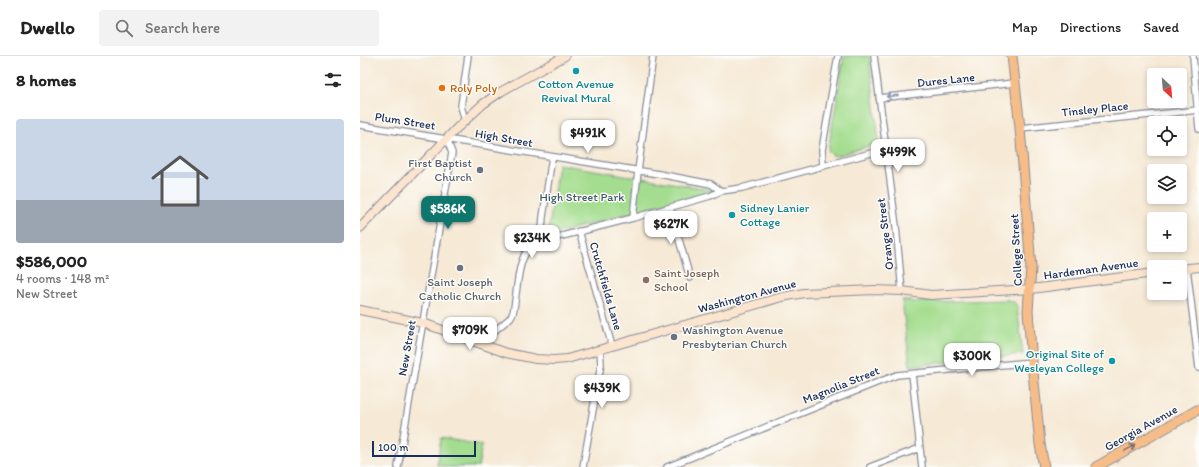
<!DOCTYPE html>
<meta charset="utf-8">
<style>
:root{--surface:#fff;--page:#f2f2f2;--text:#222;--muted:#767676;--line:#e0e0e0;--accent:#0f766e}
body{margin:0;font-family:Itim,sans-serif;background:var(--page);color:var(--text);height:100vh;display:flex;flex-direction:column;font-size:15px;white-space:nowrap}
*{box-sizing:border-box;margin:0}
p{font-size:13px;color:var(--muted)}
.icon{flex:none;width:22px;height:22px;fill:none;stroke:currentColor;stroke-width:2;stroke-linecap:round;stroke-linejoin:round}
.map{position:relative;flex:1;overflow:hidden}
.details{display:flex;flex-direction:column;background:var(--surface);width:360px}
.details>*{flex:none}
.needle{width:26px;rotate:154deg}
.controls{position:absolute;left:787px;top:12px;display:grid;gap:8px}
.controls a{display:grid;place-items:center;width:40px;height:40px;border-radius:4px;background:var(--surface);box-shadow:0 2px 6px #0003;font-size:20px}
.scale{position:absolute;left:12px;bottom:10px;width:104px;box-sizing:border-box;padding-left:4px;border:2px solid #1b2f5e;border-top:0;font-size:11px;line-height:14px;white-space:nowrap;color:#1b2f5e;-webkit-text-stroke:3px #fdfcf7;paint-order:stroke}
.price{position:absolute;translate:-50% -34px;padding:0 9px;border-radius:8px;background:#fff;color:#222;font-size:13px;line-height:26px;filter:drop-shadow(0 1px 2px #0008)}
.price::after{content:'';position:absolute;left:50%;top:24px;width:12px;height:9px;margin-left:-6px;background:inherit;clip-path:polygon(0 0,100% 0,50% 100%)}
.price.selected{background:var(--accent);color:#fff}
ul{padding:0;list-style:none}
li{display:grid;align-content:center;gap:8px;height:212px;padding:0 16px}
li+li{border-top:1px solid var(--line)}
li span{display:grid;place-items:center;height:124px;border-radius:4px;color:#555}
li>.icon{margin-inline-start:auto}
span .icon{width:72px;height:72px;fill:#fffc;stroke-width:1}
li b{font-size:17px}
h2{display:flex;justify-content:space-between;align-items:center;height:48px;padding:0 16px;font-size:17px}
header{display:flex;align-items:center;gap:24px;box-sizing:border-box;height:56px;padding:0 20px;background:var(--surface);border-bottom:1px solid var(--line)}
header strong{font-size:19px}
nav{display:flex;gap:22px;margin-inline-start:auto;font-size:14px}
.search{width:280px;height:36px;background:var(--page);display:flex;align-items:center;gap:10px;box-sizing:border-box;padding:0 14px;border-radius:4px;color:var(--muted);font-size:15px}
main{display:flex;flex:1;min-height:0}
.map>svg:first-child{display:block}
</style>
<header>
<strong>Dwello</strong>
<div class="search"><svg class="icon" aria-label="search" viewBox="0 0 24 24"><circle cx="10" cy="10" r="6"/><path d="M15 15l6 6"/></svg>Search here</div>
<nav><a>Map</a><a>Directions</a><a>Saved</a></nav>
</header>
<main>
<section class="details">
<h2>8 homes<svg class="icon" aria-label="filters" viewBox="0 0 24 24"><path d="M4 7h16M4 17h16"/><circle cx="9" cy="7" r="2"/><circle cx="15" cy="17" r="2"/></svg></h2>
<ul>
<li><span style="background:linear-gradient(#c9d6e8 65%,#9aa5b1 0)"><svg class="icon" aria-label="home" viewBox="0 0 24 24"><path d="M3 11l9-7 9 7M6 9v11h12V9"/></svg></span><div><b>$586,000</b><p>4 rooms · 148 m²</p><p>New Street</p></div></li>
</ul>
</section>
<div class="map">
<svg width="839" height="411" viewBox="0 0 839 411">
<rect width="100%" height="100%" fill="#fdfcf7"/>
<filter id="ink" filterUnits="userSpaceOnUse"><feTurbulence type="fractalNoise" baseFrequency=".025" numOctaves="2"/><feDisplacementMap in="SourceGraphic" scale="8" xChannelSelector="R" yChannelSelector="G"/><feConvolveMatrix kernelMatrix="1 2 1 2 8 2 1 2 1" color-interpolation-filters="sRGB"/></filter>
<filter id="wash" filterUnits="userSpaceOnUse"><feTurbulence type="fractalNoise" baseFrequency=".012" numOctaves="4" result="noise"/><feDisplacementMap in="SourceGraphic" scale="16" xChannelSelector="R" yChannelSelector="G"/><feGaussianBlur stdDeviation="0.9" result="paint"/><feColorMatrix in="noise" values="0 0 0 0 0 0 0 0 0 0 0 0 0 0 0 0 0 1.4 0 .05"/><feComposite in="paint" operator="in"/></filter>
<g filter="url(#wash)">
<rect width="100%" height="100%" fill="#f6e9d5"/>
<path fill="#a4dd8f" stroke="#608676" d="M484,0H509L519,87L476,100L472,99L468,95Z
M198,108L354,134L194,178L189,172Z
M542,244L558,246L648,244L654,246L657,250L663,298L550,310Z
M81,382L122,389L118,411H87L77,409Z"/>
</g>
<g filter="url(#ink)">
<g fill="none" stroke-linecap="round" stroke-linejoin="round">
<g stroke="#888c9a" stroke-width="8">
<path id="street" d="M514,0L536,170L542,235
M833,0L839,73
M519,42L654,27
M105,65L101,50L108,0
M0,69L299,118L351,128L361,135
M660,72L839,54
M463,110L462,94L478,0
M310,152L330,222
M273,162L278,115L293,0
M219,175L252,290
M181,183L202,180L273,162L350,140L361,135L382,132L526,93
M827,212L839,312
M119,288L150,262L153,257C157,240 157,208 167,195C170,190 176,187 181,183L183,161L192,101
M552,318L562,411
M38,411L92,97L87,83
M223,411L241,308L240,293
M307,411L516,327L537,319L672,306
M510,411L560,392"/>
</g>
<g stroke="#888c9a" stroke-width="10">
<path id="secondary" d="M0,172L97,72L123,48L142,35L205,0
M820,213L839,211
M0,254L63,267L146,297L176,303L194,304L207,303L422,241L444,237L515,234L542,235L571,239L671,233L794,217"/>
</g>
<g stroke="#888c9a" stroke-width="11">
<path id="primary" d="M652,0L660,72L671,212L668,255L672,306L680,388L684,411
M736,411L839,353"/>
</g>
<use href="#street" stroke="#fff" stroke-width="5.5"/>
<use href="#secondary" stroke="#fce5cf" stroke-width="8"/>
<use href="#primary" stroke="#f7bd88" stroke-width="9"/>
</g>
<defs><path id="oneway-shaft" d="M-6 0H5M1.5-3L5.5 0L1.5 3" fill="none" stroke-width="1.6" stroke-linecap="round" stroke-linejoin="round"/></defs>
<use stroke="#8d97ae" href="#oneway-shaft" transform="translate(532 40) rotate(174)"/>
<use stroke="#7e6f71" href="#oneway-shaft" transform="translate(770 392) rotate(-29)"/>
</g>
<g fill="#0f9aa8" stroke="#fdfcf7" stroke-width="1.5">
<circle cx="216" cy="15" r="4"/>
<circle cx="372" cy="159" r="4"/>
<circle cx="752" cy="305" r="4"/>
</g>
<circle fill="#e8710a" stroke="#fdfcf7" stroke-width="1.5" cx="82" cy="32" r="4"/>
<g fill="#6b7280" stroke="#fdfcf7" stroke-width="1.5">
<circle cx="120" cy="114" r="4"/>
<circle cx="100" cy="212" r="4"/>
<circle cx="314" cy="281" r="4"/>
</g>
<circle fill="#8d6e63" stroke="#fdfcf7" stroke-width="1.5" cx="286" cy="224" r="4"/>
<g text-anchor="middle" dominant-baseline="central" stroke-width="3" stroke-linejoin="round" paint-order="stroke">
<g font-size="12" fill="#1b2f5e" stroke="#fdfcf7">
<text transform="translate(586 24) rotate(-6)">Dures Lane</text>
<text transform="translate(735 53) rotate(-6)">Tinsley Place</text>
<text transform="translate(45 65) rotate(9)">Plum Street</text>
<text transform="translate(144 82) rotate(10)">High Street</text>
<text transform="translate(525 178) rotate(-97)">Orange Street</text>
<text transform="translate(656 194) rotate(-93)">College Street</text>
<text transform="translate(731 213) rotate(-8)">Hardeman Avenue</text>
<text transform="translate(246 230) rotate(74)">Crutchfields Lane</text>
<text transform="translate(387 240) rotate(-15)">Washington Avenue</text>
<text transform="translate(47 292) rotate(-80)">New Street</text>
<text transform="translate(481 329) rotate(-22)">Magnolia Street</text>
<text transform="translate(781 372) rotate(-29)">Georgia Avenue</text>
</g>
<g font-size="12" fill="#0d838f" stroke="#fdfcf7">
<text x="216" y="28">Cotton Avenue<tspan x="216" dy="14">Revival Mural</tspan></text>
<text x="380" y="152" text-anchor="start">Sidney Lanier<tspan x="380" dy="14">Cottage</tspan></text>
<text x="744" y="298" text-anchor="end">Original Site of<tspan x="744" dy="14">Wesleyan College</tspan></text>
</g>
<g font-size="12" fill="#c56008" stroke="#fdfcf7" text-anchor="start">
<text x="90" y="32">Roly Poly</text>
</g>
<g font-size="12" fill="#5b616d" stroke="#fdfcf7" text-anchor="end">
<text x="112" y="107">First Baptist<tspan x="112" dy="14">Church</tspan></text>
<text x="100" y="226" text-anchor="middle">Saint Joseph<tspan x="100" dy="14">Catholic Church</tspan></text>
<text x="322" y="274" text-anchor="start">Washington Avenue<tspan x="322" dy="14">Presbyterian Church</tspan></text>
</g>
<g font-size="12" fill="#3d5a6a" stroke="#fdfcf7">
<text x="222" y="141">High Street Park</text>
</g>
<g font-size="12" fill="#785e54" stroke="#fdfcf7" text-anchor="start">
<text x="294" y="217">Saint Joseph<tspan x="294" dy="14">School</tspan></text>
</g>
</g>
</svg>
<div class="controls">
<a><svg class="needle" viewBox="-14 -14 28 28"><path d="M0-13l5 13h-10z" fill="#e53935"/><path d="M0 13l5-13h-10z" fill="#767676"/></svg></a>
<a><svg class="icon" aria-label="locate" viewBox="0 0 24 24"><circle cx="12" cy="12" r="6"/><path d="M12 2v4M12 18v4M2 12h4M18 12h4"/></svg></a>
<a><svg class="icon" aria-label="layers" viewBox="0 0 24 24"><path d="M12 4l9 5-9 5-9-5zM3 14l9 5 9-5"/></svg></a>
<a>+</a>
<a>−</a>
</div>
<div class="scale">100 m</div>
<b class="price" style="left:228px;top:98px">$491K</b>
<b class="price" style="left:538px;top:117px">$499K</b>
<b class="price selected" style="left:88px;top:174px">$586K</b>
<b class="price" style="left:311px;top:189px">$627K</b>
<b class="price" style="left:172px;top:203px">$234K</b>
<b class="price" style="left:110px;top:295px">$709K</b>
<b class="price" style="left:612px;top:321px">$300K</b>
<b class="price" style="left:242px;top:353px">$439K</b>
</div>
</main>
